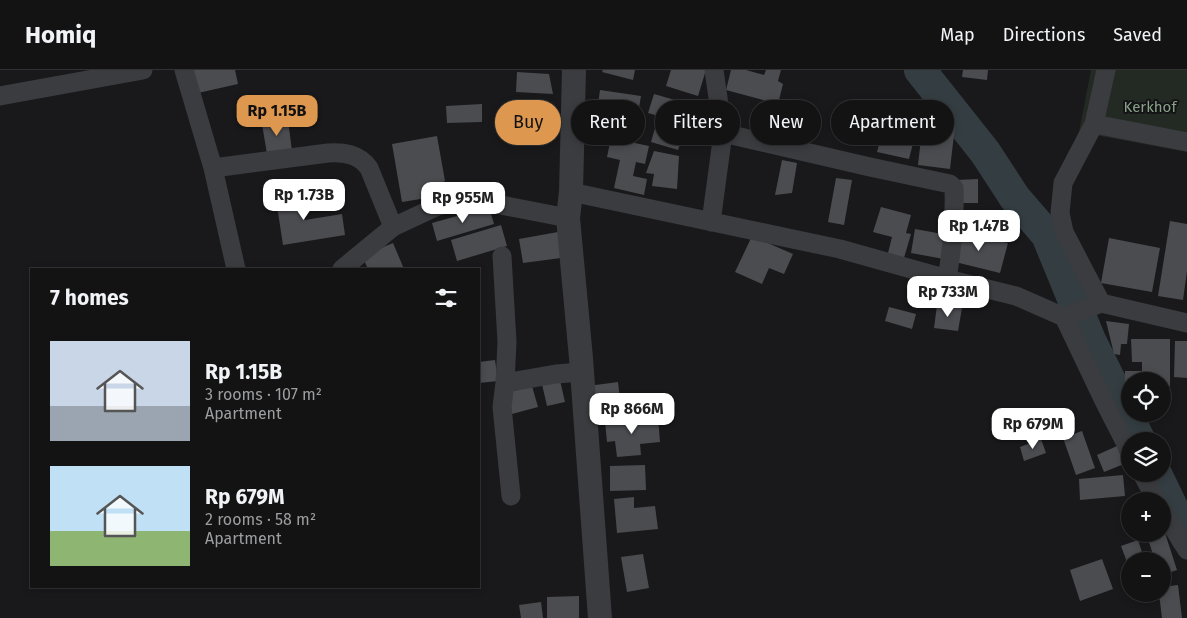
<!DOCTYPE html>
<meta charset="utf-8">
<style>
:root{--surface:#131314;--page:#202022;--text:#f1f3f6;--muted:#9d9ea0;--line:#323234;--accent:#de974e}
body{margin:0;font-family:"Fira Sans",sans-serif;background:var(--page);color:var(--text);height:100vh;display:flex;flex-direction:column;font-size:19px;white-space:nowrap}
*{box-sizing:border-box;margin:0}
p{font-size:16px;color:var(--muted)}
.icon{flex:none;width:28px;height:28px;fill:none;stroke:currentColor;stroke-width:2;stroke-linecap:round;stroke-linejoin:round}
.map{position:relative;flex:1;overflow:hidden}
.sheet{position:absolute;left:30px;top:198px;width:450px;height:320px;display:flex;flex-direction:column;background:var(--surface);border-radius:0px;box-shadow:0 2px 8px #0003,0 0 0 1px var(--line)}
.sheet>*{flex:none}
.top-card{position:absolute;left:495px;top:30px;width:475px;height:45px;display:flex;gap:10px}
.tools{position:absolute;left:1121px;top:302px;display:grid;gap:10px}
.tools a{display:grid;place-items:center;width:50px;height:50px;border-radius:50%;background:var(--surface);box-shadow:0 2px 8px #0003,0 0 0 1px var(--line);font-size:25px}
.price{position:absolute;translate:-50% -42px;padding:0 11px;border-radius:10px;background:#fff;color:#222;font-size:16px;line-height:32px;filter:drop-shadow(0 1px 2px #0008)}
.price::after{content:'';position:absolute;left:50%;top:30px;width:15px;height:11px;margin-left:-8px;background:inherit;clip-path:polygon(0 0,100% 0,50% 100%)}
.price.current{background:var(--accent);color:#111}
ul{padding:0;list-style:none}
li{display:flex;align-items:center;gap:15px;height:125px;padding:0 20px}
li span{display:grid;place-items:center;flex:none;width:140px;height:100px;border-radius:0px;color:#555}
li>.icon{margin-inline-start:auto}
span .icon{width:60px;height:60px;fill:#fffc;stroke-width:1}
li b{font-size:21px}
h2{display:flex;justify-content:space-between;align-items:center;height:60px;padding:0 20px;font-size:21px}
.chip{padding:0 18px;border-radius:22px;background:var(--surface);box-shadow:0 2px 8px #0003,0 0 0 1px var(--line);font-size:18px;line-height:45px}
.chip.current{background:var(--accent);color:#111}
header{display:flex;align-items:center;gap:30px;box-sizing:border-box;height:70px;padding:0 25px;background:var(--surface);border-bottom:1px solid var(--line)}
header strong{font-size:24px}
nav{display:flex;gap:28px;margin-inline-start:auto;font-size:18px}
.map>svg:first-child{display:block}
</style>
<header>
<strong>Homiq</strong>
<nav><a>Map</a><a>Directions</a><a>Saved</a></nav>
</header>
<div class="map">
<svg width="1187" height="548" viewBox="0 0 1187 548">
<rect width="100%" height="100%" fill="#19191b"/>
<path fill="#232a23" d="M1091,0H1187V82L1079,62Z"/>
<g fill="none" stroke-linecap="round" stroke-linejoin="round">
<path stroke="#343e42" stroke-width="32" d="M920,0L985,82L1015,128L1047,165L1090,270L1140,371
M1156,404L1187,468"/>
</g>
<path fill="#4b4c50" d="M193,0H235L238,14L198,23Z
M603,0H635L633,10L602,2Z
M671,0H706L698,26L666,16Z
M731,0H746L764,5L766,0H781L778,11L783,14L778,34L726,20Z
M963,0H988L987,10L962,7Z
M517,2L549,4L553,24L516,22Z
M600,20L641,26L636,56L622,54L620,64L605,62L607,50L596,48Z
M654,24L696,36L690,55L648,43Z
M482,34V52L447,53L446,36Z
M899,45L919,50L909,89L877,82L882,63L893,66Z
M658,48L686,57L678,80L651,72Z
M288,50L292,81L267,84L262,54Z
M944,55L955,56L950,99L918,95L921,68L942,70Z
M437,66L445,111L437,115L439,126L402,132L392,74Z
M611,68L649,76L645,94L636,92L633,106L647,109L644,125L614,118L620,90L607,87Z
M654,81L679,86L677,119L652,116L654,104L646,103Z
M782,90L797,93L792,123L775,125Z
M836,108L852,110L844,155L828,152Z
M978,109V133H957L956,110Z
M300,119L305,150L342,144L345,165L283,175L275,123Z
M489,137L494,154L437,171L432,153Z
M881,137L911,145L906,163L911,164L904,188L888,183L892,167L873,162Z
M1170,151L1187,154V201L1183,230L1158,226Z
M501,155L507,176L457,191L451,170Z
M915,159L948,165L944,189L911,183Z
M959,161L1008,173L1000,203L951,191Z
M558,162L561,188L523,193L519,169Z
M752,166L793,184L784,204L769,198L762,214L735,202Z
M1109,168L1160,178L1152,222L1101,213Z
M393,173L404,199H368L362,186Z
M937,235L962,238L958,261L934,258Z
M889,237L916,244L912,259L885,251Z
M1106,251L1129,254L1127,274H1121L1120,285L1114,284Z
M1131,269H1170V316H1162V311H1130V316H1125V301H1142V292H1132Z
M1175,271H1187V308L1174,307Z
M495,290L498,311L479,313V292Z
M559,306L565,332L547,336L541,310Z
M618,312L620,329L612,330L614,343L592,346L588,316Z
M532,316L538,337L512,344L506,323Z
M1162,320H1169V337H1162Z
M658,347L660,372L640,374L641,385L617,387L615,371L607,372L605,352Z
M1082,361L1095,398L1076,405L1063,368Z
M1041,369L1046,383L1024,391L1020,377Z
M1117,376L1124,394L1104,402L1097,385Z
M645,395L646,420L610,421V396Z
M1123,405L1125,426L1080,430L1079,409Z
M634,427V438L655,436L658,459L617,463L614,429Z
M1165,463L1177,500L1162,505V491H1155L1148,469Z
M1138,470L1145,491H1130V500L1121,476Z
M643,484L649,518L627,522L621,487Z
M1102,489L1113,519L1080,531L1070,500Z
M1178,515L1182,548H1162L1159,524H1162V517Z
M579,526V548H547V527Z
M541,532L543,548H521L519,535Z"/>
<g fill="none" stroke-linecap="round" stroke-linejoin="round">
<path stroke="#3a3c3f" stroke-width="19" d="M184,0L213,98L236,199
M0,26L143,0
M1094,54L1187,72
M723,63L870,97L950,114L954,118C955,148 952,179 947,209
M213,98L328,83C344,82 359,84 369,98L393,157
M571,122L840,179L951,210L1016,226L1064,247L1101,233L1187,253
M711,152L723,63L714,0
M502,186L507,272L505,313L556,304L582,302
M342,199L393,157L438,136L454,132L470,129L568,148
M1101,233L1064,162L1060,143L1063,113L1094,54L1106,0
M1064,247L1104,331L1130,382
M505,313L502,337L511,426
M1142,404L1157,431
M1162,440L1187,480"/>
<path stroke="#3a3c3f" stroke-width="24" d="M574,0L571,122L568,148L581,288L600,548"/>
</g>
<g text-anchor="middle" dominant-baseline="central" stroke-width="4" stroke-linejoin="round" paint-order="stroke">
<g font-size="15" fill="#89a186" stroke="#141416">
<text x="1150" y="37">Kerkhof</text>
</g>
</g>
</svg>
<div class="tools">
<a><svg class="icon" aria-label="locate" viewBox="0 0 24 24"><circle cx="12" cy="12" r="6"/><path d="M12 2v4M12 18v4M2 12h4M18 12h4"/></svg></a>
<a><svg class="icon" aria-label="layers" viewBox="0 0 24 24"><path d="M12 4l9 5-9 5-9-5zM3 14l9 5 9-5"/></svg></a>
<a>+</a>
<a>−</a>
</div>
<b class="price current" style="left:277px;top:67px">Rp 1.15B</b>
<b class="price" style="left:304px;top:151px">Rp 1.73B</b>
<b class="price" style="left:463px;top:154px">Rp 955M</b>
<b class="price" style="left:979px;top:182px">Rp 1.47B</b>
<b class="price" style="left:948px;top:248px">Rp 733M</b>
<b class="price" style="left:632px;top:365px">Rp 866M</b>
<b class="price" style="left:1033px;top:380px">Rp 679M</b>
<div class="top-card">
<a class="chip current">Buy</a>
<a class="chip">Rent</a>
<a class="chip">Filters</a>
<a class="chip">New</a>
<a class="chip">Apartment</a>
</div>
<section class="sheet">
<h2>7 homes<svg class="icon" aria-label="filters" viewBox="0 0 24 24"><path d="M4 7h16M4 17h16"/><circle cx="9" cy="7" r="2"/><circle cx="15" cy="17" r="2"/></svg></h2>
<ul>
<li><span style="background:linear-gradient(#c9d6e8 65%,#9aa5b1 0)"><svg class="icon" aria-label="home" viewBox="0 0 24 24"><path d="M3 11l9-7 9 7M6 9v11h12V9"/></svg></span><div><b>Rp 1.15B</b><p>3 rooms · 107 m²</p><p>Apartment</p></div></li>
<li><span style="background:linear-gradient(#bfe0f5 65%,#8fb573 0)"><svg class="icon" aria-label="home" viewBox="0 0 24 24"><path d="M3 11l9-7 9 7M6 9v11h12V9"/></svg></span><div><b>Rp 679M</b><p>2 rooms · 58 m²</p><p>Apartment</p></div></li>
</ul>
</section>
</div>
